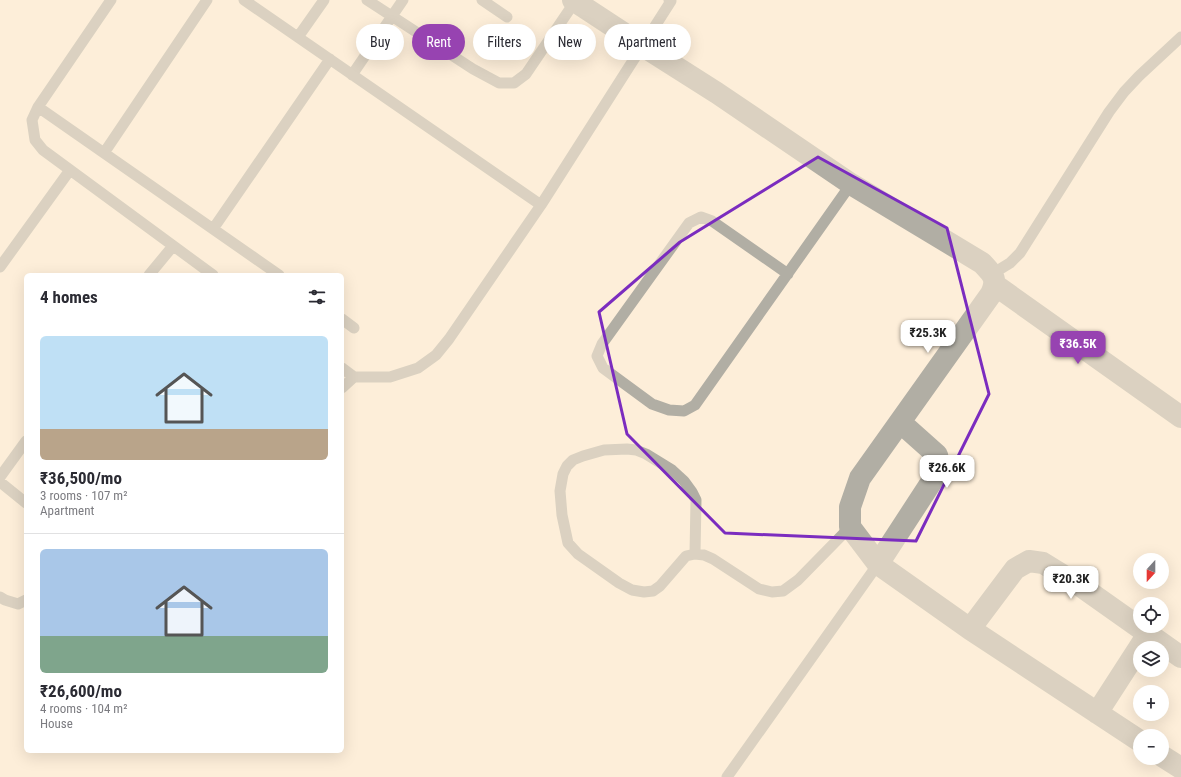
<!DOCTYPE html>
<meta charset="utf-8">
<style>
:root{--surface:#fff;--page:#f7f7f7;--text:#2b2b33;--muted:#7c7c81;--line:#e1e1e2;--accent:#9743b1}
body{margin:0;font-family:"Roboto Condensed",sans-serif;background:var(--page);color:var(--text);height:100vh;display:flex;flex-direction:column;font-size:15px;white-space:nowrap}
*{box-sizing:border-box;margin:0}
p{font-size:13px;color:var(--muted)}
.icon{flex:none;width:22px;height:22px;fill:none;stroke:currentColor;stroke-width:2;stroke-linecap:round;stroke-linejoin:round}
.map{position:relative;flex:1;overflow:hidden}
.panel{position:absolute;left:24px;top:273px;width:320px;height:480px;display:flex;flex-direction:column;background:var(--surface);border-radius:6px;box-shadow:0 4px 16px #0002}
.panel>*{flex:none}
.top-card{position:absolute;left:356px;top:24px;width:380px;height:36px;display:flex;gap:8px}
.needle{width:26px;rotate:201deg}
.buttons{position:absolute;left:1133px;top:553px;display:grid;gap:8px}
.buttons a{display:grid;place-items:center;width:36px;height:36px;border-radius:50%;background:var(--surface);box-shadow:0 4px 16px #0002;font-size:20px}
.price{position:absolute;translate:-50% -34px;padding:0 9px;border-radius:8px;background:#fff;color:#222;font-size:13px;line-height:26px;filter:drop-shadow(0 1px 2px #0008)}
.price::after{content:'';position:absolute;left:50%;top:24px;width:12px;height:9px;margin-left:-6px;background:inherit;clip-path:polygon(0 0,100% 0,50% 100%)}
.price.active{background:var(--accent);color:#fff}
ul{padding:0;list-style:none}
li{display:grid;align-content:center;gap:8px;height:212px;padding:0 16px}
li+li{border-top:1px solid var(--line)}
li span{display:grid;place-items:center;height:124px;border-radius:6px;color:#555}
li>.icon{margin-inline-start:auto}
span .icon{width:72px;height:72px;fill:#fffc;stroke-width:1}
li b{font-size:17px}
h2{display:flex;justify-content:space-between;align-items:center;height:48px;padding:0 16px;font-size:17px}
.pill{padding:0 14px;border-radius:18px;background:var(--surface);box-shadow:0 4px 16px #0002;font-size:14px;line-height:36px}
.pill.active{background:var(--accent);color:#fff}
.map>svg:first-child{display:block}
</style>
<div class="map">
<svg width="1181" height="777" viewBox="0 0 1181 777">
<rect width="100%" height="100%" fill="#fdeed9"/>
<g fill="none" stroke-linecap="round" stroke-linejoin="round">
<path stroke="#b1aea4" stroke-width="11" d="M111,0L38,107L32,120L35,140L43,150L213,275
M244,0L541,205
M367,0L473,69L499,83H514L526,74L576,0
M482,0L507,17
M298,37L324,0
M352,75L403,0
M38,107L279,275
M104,153L207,0
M213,229L330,59
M0,267L70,170
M788,274L712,221L701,217L689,223L602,344L597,356L603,368L652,404L669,410L684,411L695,405L851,184
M992,274L1010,263L1020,253L1109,112L1124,92L1139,76L1181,37
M149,275L173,246
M342,319L354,328
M342,368L354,377
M342,388L354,377H390L418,368L436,355L449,339L541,205L671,1L669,0
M0,477L26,441
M0,482L26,503
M695,554L696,500L692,492L684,481L672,470L646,454L636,450L627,449L604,450L583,456L573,460L567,466L563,474L560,491L562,515L568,543L578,554L619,583L632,590L644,592L653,591L660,586L686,556L695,554L704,555L713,559L759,589L772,592L783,591L798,580L850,527
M0,597L5,600L18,604L26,600
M727,777L878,564"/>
<path stroke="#b1aea4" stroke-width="22" d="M573,0L643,46L717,93L851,184L982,263C993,275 998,278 991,294L860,478L850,507V527L878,564L970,629L1140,741
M995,285L1181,417
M878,564L934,478L939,465L937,455L900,422
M970,629L1015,569L1029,561L1043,563L1082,587L1181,657
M1097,713L1148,634
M1162,756L1181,768"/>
</g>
<path d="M0 0H1181V777H0ZM818,157L947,228L989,394L916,541L725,533L627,434L599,312L680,242Z" fill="#fdeed9" fill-opacity=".55" fill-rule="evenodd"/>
<path fill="none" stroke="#7b2cbf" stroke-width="3" stroke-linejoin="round" d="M818,157L947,228L989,394L916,541L725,533L627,434L599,312L680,242Z"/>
</svg>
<div class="buttons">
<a><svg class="needle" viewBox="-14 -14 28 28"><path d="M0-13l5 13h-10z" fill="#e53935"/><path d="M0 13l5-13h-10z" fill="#7c7c81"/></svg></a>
<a><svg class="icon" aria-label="locate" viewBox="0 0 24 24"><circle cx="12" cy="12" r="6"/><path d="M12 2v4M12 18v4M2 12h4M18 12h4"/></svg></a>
<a><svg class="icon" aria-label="layers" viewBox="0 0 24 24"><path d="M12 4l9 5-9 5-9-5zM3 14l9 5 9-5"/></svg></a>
<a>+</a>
<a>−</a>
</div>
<b class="price" style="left:928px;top:354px">₹25.3K</b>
<b class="price active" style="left:1078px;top:365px">₹36.5K</b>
<b class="price" style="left:947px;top:489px">₹26.6K</b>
<b class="price" style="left:1071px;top:600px">₹20.3K</b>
<div class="top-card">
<a class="pill">Buy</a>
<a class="pill active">Rent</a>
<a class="pill">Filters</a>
<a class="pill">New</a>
<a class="pill">Apartment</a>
</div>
<section class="panel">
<h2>4 homes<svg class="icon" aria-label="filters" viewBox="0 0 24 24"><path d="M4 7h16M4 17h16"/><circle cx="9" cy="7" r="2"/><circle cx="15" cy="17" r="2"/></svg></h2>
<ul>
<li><span style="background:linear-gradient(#bfe0f5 75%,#b9a48a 0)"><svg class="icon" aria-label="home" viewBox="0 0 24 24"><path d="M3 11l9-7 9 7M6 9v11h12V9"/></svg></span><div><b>₹36,500/mo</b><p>3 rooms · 107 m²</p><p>Apartment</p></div></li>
<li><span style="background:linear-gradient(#a9c7e8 70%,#7fa58c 0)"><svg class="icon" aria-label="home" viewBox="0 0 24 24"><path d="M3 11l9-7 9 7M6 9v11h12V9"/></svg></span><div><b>₹26,600/mo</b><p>4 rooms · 104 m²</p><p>House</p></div></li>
</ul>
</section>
</div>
